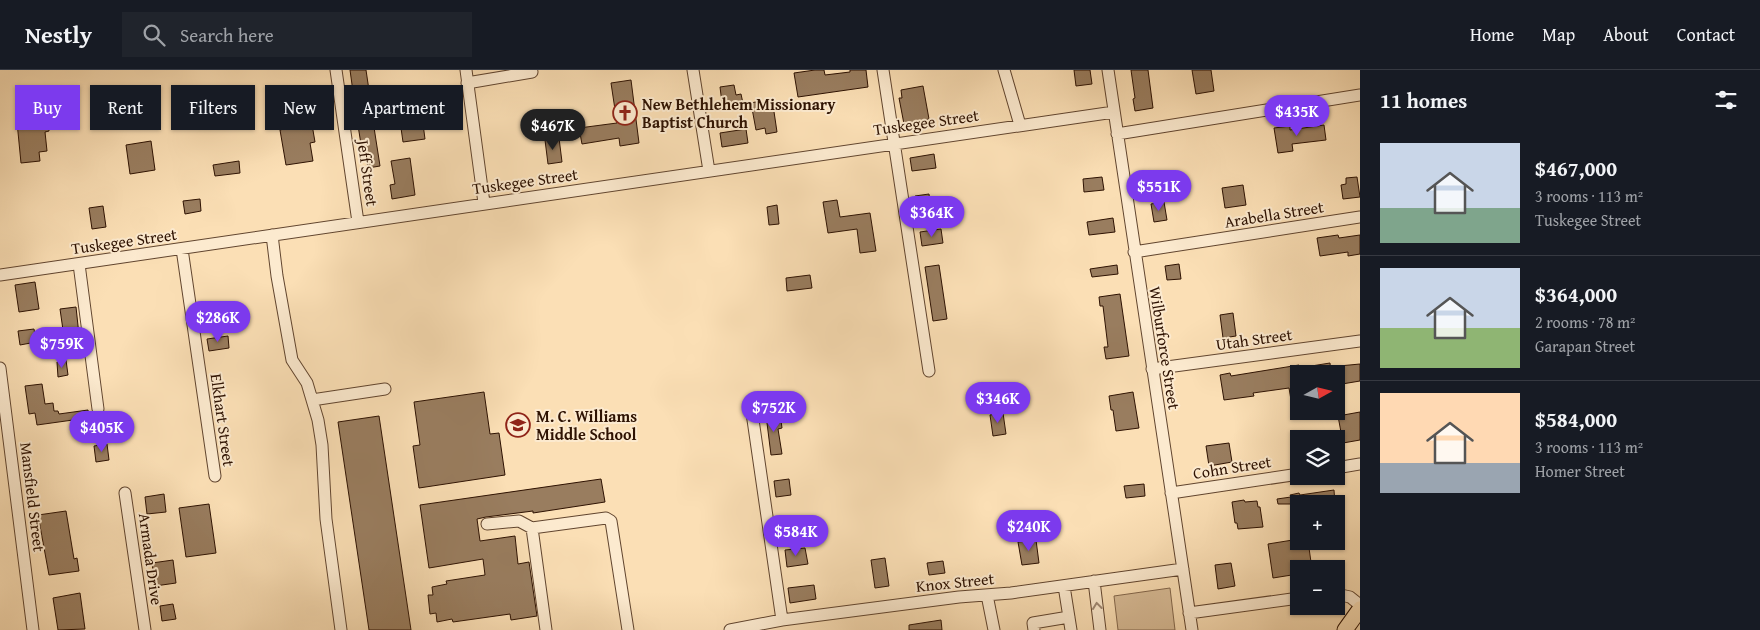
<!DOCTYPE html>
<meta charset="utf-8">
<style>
:root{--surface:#171b24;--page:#20242c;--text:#f1f3f6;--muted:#9ea1a6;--line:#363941;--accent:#7c3aed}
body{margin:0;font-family:"Gentium Book Plus",serif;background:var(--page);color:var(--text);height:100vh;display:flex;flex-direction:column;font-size:19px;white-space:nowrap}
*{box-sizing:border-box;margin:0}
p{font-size:16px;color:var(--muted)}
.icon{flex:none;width:28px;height:28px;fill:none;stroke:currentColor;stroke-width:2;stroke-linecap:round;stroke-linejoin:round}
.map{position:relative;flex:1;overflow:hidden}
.panel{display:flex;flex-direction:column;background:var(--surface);width:400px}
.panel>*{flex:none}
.banner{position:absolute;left:15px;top:15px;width:475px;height:45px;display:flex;gap:10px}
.needle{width:32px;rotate:82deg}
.buttons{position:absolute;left:1290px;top:295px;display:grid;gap:10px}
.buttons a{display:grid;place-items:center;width:55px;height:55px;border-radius:0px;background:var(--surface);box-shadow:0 1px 4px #0004;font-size:25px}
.price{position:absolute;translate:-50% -42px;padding:0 11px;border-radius:18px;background:var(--accent);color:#fff;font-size:16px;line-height:32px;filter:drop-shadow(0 1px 2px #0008)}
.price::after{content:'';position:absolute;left:50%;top:30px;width:15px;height:11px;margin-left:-8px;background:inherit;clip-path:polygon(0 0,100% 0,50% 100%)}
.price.selected{background:#222;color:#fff}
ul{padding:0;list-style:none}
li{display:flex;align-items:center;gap:15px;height:125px;padding:0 20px}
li+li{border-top:1px solid var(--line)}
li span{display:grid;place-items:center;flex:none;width:140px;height:100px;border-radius:0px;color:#555}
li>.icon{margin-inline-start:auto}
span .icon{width:60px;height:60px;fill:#fffc;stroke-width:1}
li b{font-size:21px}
h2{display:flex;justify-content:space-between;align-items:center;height:60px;padding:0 20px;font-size:21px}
.pill{padding:0 18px;border-radius:0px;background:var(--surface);box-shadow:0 1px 4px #0004;font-size:18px;line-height:45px}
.pill.selected{background:var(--accent);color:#fff}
header{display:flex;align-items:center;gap:30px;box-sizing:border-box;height:70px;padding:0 25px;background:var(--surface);border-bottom:1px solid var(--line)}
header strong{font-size:24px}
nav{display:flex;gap:28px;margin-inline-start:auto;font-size:18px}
.search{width:350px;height:45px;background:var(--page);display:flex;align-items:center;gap:12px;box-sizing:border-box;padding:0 18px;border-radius:0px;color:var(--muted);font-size:19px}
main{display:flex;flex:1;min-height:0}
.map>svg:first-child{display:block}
</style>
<header>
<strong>Nestly</strong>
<div class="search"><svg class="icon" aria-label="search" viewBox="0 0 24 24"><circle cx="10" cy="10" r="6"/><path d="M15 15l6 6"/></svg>Search here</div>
<nav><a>Home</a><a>Map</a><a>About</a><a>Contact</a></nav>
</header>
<main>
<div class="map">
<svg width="1360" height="560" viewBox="0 0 1360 560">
<rect width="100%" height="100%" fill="#fbdfb5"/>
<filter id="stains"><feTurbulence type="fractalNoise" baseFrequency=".004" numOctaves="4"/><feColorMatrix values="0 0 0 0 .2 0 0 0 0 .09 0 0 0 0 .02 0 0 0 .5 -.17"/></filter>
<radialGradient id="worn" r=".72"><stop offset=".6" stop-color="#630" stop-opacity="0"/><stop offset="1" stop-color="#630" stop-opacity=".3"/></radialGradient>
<path fill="#d8bc97" stroke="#83674c" d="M1170,518L1175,560H1118L1114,526Z"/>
<path fill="#997d5f" stroke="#2e1202" d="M350,0H366L370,27L372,26L376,51H373L380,96L368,98L366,86L363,87L357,49L354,50L351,30L354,29Z
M815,0H824L825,5L850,2V0H866L868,17L798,27L794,3Z
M1074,0H1090L1092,14L1076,16Z
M1131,0H1148L1153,38L1135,41L1133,29L1135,28Z
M1192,0H1211L1214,21L1196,24Z
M631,10L639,73L620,76L619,68L582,74L579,58L617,53L611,13Z
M734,15L736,25L741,24L744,38L723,41L720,17Z
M923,16L929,49L904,54L899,28H902L901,20Z
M760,31L761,36L773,35L777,62L766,64L765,58L756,60L751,33Z
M309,37L315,72L310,73L313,91L286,95L280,60L288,58L285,42Z
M48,48L49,61L45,62L47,81L39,82L40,91L21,93L17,52Z
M423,54L425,69L403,72L401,58Z
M1324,55L1326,70L1292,74L1293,81L1278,83L1274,58L1290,56V60Z
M746,59L748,73L722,77L720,63Z
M559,68L562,92L548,94L545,70Z
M151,71L155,100L130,104L126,75Z
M934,84L936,98L912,101L910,88Z
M410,88L415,125L392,129L390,115L395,114L391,91Z
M239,91L240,103L215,106L213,95Z
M1102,107L1104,120L1084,122L1083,109Z
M1357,107L1360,127L1343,129L1341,115L1346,114V108Z
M1243,115L1246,135L1225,138L1222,118Z
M929,124L931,140L917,142L915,126Z
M200,129L201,141L185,144L183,131Z
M837,130L840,147L870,143L876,181L860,183L857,159L828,163L823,132Z
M1164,132L1167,150L1154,152L1151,134Z
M777,135L779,154L769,155L767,137Z
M103,136L106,157L92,159L89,138Z
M1113,148L1115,162L1089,165L1087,152Z
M941,159L943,173L922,176L920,162Z
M1338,165L1339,168L1360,165V184L1348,186V182L1320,186L1317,168Z
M1179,194L1181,209L1167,210L1165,196Z
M939,195L947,249L933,251L925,197Z
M1117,195L1118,204L1092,207L1090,199Z
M810,205L812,218L787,221L786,208Z
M35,212L39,239L19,242L15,215Z
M1120,224L1129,286L1106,289L1104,277H1108L1103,236H1100L1099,227Z
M76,237L79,265L64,267L60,239Z
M1233,243L1236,266L1223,268L1220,245Z
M34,259L36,272L20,275L18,261Z
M228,266L229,278L209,281L207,269Z
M66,290L68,305L58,307L57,292Z
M1330,293L1331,304H1299V329L1291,330L1289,318L1253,323L1254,326L1224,330L1220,305L1230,303L1231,306L1299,295V298Z
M1360,294V311L1342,314L1339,296Z
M42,314L45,334L53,333L54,341H58L59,344L88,340L91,362L75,364L73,350L37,355L35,343L29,344L25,316Z
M484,322L490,364L499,363L505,405L419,418L413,376L420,375L414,332Z
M1133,322L1139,358L1116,361L1113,340H1111L1109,326Z
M1360,342V370L1343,373L1338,346Z
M780,343L782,358L778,359L782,384L771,385L766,345Z
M1003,343L1006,364L993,366L990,345Z
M379,346L411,560H369L338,352Z
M1229,373L1232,392L1209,396L1206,376Z
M107,374L109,390L96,392L94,376Z
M601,409L605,432L533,443V441L486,447L477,449L480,471L515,466L518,494L529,492L537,546L511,550L510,544L453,552L452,549L437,552L436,543L430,544L428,525H433L432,517L447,514L446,511L485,505L483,489L429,498L420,435Z
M789,409L791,425L776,427L774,411Z
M1144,414L1145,426L1126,428L1124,416Z
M1334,420L1335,434H1278L1277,429L1291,427L1290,425L1299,423L1300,425Z
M164,424L166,442L147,444L145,427Z
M1244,430L1245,432L1257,431L1258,437H1260L1263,457L1238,459L1237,453H1235L1232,432Z
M209,434L216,483L186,487L179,438Z
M66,441L74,489L77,488L79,501L49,505L38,445Z
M1299,469V471H1308L1312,499H1297L1298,504L1273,508L1268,474Z
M1036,470L1039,493L1022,495L1018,472Z
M805,478L808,494L787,497L785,480Z
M885,488L889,516L875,518L871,490Z
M173,490L176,513L155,516L152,493Z
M943,491L945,503L929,505L927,493Z
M1231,493L1235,516L1218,519L1215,495Z
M814,515L816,529L790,533L788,518Z
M80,523L85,559L58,560L53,528Z
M173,534L176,549L162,551L160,536Z
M941,550L942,560H909V555Z"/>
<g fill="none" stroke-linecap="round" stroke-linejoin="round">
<g stroke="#61452f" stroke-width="13">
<path id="minor" d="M336,0L358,152
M466,0L484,133
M693,0L709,101
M883,0L929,301
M1004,0L1020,55
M1108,0L1192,560
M467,13L532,2
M1117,64L1360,25
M272,165L277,206L292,290L307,313L318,350L322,375L326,449L341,560
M182,179L215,406
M1134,182L1360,147
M79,194L98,339
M0,205L1114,42
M0,298L33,560
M1152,299L1360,271
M312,330L385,319
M751,336L782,550
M1336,398L1360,394
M125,423L145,560
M1171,423L1299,404
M487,454L519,451L532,458
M1094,511L1100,560
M1064,516L1071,560
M1336,524L1350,527L1360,535
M987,525L994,560
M1189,543L1299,528
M546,560L532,458L606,448L611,451L628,560
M730,560L782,550L959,527L1011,523L1183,499
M1034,560L1033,553L1069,547"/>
</g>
<g stroke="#2e1202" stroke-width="17">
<path id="major" d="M1345,560L1360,539"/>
</g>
<use href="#minor" stroke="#fceacf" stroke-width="11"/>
<use href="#major" stroke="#fbdfb5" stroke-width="15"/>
</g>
<defs><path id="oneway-chevron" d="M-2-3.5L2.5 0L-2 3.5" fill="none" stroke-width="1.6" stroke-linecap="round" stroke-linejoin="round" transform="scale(1.25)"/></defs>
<use stroke="#9f8973" href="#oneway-chevron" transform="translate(1097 536) rotate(-97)"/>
<defs>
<g id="church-ring" transform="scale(1.25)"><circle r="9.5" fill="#fceacf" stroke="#8f2418" stroke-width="1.5"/><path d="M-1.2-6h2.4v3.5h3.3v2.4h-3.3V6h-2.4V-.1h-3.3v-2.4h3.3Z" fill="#8f2418"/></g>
<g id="school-ring" transform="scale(1.25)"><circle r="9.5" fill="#fceacf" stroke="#8f2418" stroke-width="1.5"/><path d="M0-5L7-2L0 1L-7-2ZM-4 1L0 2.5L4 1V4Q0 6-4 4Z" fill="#8f2418"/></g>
</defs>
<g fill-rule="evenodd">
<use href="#church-ring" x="625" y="43"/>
<use href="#school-ring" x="518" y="355"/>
</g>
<g text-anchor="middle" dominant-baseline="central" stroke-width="4" stroke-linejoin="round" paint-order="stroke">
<g font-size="16" font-weight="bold" fill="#2e1202" stroke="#fceacf" text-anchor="start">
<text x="642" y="34">New Bethlehem Missionary<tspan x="642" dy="18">Baptist Church</tspan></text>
<text x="536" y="346">M. C. Williams<tspan x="536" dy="18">Middle School</tspan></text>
</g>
<g font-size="16" fill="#2e1202" stroke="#fceacf">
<text transform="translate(926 52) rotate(-8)">Tuskegee Street</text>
<text transform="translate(368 103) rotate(82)">Jeff Street</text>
<text transform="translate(525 111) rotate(-8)">Tuskegee Street</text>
<text transform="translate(1274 144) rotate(-9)">Arabella Street</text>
<text transform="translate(124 171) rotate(-8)">Tuskegee Street</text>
<text transform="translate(1254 269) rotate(-8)">Utah Street</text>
<text transform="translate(1165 278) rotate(81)">Wilburforce Street</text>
<text transform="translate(223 350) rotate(82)">Elkhart Street</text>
<text transform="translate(1232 397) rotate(-9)">Cohn Street</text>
<text transform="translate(33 427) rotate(83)">Mansfield Street</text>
<text transform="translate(151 489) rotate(82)">Armada Drive</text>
<text transform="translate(955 512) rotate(-6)">Knox Street</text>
</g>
</g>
<rect width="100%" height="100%" filter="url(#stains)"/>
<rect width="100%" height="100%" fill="url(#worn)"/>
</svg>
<div class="buttons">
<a><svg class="needle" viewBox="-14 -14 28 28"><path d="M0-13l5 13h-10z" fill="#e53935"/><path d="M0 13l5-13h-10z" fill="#9ea1a6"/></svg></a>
<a><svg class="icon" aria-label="layers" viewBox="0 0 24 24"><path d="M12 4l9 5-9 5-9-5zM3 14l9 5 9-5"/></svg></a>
<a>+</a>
<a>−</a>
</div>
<b class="price" style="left:1297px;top:67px">$435K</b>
<b class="price selected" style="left:553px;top:81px">$467K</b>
<b class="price" style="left:1159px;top:142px">$551K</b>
<b class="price" style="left:932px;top:168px">$364K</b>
<b class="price" style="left:218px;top:273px">$286K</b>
<b class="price" style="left:62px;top:299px">$759K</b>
<b class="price" style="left:998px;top:354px">$346K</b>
<b class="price" style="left:774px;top:363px">$752K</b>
<b class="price" style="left:102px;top:383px">$405K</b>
<b class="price" style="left:1029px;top:482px">$240K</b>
<b class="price" style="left:796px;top:487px">$584K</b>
<div class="banner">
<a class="pill selected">Buy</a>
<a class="pill">Rent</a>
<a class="pill">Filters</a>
<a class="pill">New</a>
<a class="pill">Apartment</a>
</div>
</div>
<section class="panel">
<h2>11 homes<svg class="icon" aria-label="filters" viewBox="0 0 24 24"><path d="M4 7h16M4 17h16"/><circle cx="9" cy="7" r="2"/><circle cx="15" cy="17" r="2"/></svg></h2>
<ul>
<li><span style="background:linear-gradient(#c9d6e8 65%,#7fa58c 0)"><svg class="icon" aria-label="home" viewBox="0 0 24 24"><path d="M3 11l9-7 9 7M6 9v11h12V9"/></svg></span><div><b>$467,000</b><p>3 rooms · 113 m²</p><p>Tuskegee Street</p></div></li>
<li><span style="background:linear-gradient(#c9d6e8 60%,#8fb573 0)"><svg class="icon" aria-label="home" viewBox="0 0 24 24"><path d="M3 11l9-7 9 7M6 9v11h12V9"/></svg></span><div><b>$364,000</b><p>2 rooms · 78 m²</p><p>Garapan Street</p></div></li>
<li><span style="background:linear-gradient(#ffd9b3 70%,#9aa5b1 0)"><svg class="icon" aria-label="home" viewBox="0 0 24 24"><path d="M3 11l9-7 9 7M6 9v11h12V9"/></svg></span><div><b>$584,000</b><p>3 rooms · 113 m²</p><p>Homer Street</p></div></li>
</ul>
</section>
</main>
